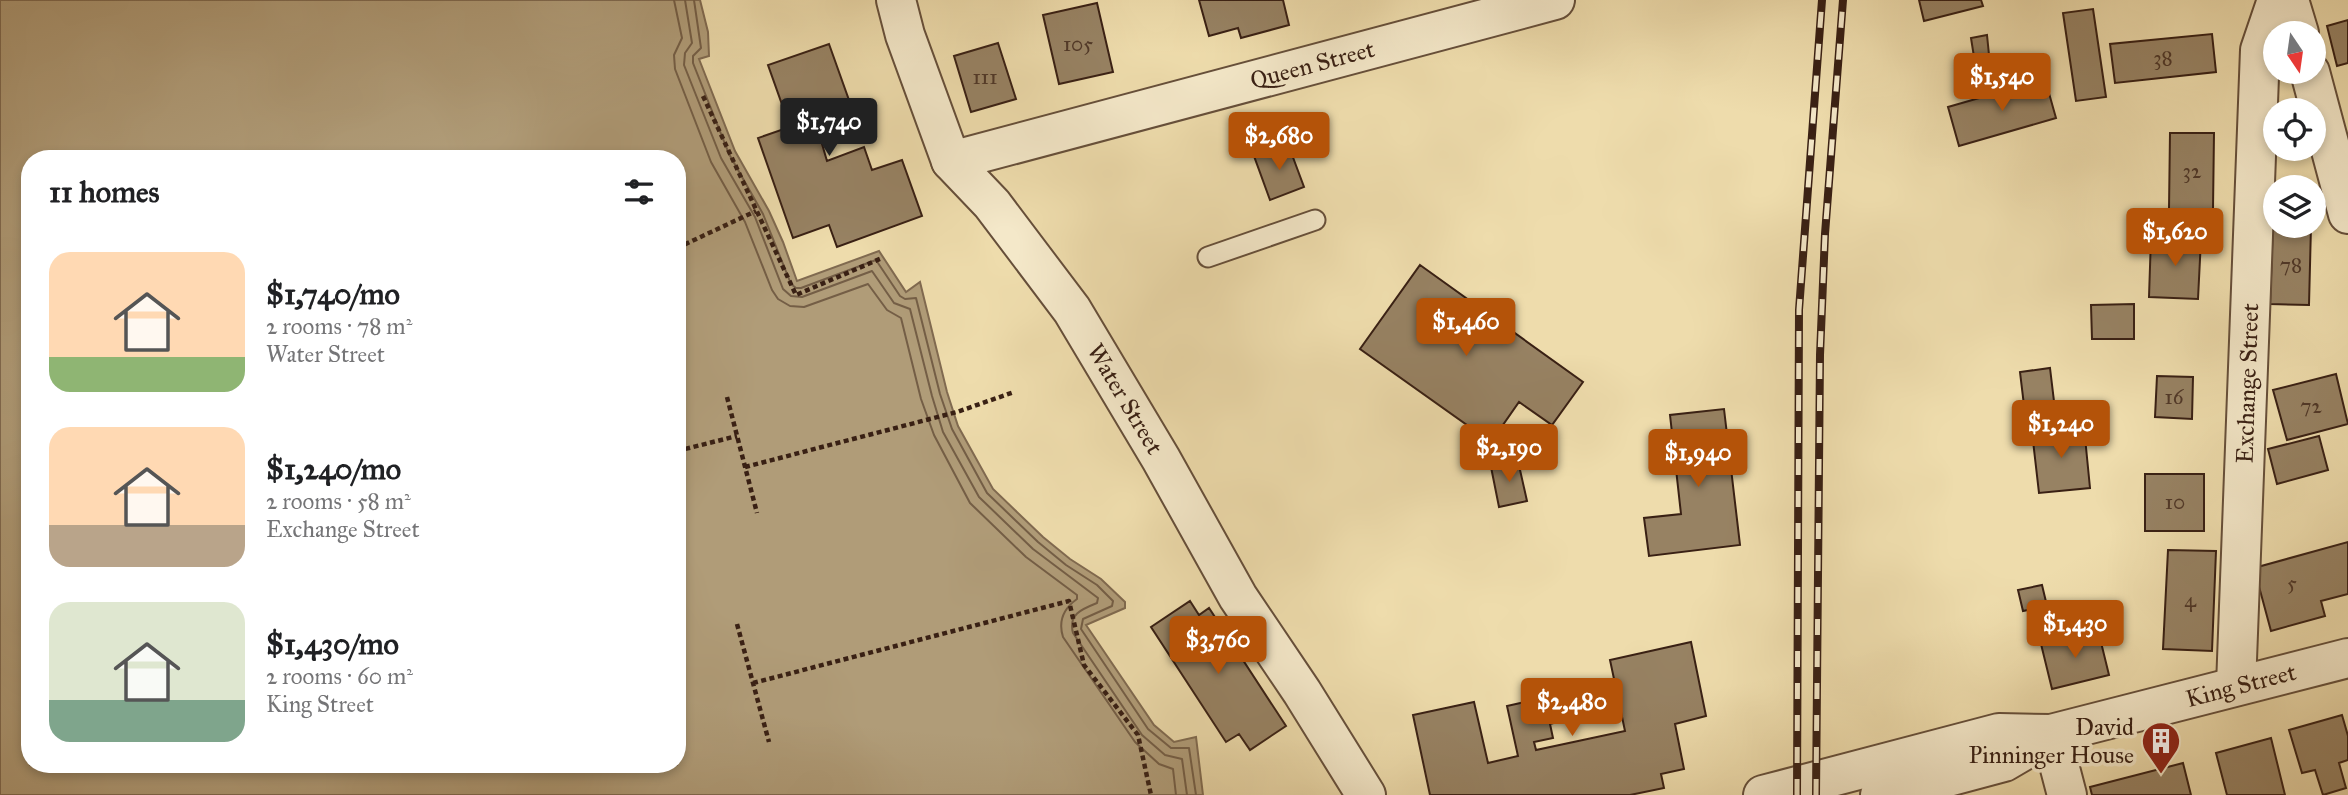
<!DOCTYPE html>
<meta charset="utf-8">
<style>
:root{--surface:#fff;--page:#f6f6f6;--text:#202124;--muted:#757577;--accent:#b45309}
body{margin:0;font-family:"IM FELL Great Primer",serif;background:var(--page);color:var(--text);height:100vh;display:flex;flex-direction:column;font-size:26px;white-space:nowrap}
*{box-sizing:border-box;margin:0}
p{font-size:23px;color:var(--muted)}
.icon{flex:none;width:38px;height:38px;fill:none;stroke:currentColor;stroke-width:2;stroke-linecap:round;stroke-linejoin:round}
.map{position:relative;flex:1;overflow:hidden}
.sheet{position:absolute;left:21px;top:150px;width:665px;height:623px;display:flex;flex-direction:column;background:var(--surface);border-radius:28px;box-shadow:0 4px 10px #0003}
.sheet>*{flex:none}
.needle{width:46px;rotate:167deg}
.tools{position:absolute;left:2263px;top:21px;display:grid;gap:14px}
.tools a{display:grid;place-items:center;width:63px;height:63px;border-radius:50%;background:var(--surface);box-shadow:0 4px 10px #0003;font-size:35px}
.price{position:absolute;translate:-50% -60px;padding:0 16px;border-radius:7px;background:var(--accent);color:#fff;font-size:23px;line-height:46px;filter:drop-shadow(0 2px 4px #0008)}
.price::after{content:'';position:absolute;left:50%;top:42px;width:21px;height:16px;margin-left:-10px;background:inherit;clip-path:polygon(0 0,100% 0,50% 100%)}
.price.selected{background:#222;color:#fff}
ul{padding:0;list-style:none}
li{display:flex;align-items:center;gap:21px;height:175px;padding:0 28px}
li span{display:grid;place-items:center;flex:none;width:196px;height:140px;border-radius:21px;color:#555}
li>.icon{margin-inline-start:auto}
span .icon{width:84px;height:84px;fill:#fffc;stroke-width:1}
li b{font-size:30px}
h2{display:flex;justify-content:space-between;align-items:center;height:84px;padding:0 28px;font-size:30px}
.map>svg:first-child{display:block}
</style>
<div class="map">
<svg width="2348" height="795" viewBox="0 0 2348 795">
<rect width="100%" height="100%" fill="#eedcac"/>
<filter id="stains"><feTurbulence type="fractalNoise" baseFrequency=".00286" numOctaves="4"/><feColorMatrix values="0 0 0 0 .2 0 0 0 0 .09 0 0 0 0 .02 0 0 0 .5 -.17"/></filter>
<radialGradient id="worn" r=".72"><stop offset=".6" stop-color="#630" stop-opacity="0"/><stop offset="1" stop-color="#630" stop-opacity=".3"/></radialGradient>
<path fill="#b09c78" stroke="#806a50" stroke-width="2" fill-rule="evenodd" d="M0,0H700L708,32L709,56L699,59L735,151L769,211L783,242L797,281L879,251L906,292L920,282L947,392L958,426L993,489L1043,537L1070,559L1101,579L1125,602V608L1086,625L1154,725L1174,742L1196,737L1203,795H0ZM30,159H677V765H30Z"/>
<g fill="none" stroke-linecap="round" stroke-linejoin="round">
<path stroke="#745e46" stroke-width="2" d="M674,0L682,38L674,55L675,69L711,162L745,222L772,290L778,299L790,306L804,307L868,284L887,310L901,318L921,399L934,435L970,503L1026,557L1077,595V599C1063,609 1058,621 1063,637L1135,742L1159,764L1173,769L1176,795
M685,0L692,43L685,53L684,65L721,158L755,217L783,289L791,296L802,297L872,271L894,303L910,309L932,396L943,432L979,497L1033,549L1098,598L1097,603C1082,609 1068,614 1073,633L1142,735L1165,755L1182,759L1187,795
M694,0L701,48L693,56V63L729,154L763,214L791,284L796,288H801L876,260L900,296L905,299L916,298L940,394L952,429L987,493L1038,542L1066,565L1097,585L1113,601L1112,606L1083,619L1081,629L1148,729L1171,748H1189L1196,795"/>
</g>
<path fill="#978263" stroke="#392014" stroke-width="2" d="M1199,0H1283L1289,25L1241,38L1238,28L1209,36Z
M1919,0H1981L1983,6L1924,21Z
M1097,3L1113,72L1059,84L1043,15Z
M2093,9L2106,97L2076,101L2063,13Z
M2348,20V63L2337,66L2327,26Z
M2212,34L2216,72L2115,83L2110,44Z
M1987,35L1989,55L1974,57L1971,38Z
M998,43L1016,99L971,112L954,56Z
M829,44L860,131L822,144L827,161L864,147L872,170L902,160L922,216L837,247L829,225L793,238L758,138L790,127L768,65Z
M2045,79L2056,118L1959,146L1948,107Z
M2170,133H2214L2213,209H2169Z
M1288,144L1304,187L1270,200L1254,156Z
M2273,224L2275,226H2311L2309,305L2270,304Z
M2151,237L2201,239L2198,299L2149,297Z
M1420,265L1583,382L1552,425L1519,402L1491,442L1360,349Z
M2134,304V339H2092L2091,305Z
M2050,368L2056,418L2026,422L2020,372Z
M2336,374L2348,424L2287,440L2273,390Z
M2157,376L2193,377L2192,419L2155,417Z
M1724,409L1740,545L1649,556L1644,518L1681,514L1670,415Z
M2084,427L2090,488L2039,493L2032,432Z
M2319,436L2328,470L2277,484L2268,449Z
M1518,461L1527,501L1499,507L1491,467Z
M2145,474H2204V531H2145Z
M2348,542V594L2321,601L2325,616L2271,631L2254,568Z
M2168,550L2216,551L2212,651L2163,649Z
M2042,585L2047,606L2023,611L2018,590Z
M1190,601L1199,615L1209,608L1286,726L1250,750L1239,734L1226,742L1151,627Z
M2098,630L2109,675L2052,689L2041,644Z
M1691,642L1706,716L1675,724L1684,769L1661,774L1664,788L1630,795H1430L1413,715L1474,702L1488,763L1518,756L1507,706L1525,702L1527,708L1557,702L1561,721L1550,724L1553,738L1534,742L1536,750L1625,731L1610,660Z
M2342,715L2348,736V760L2339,763L2346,788L2323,795L2315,770L2302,773L2289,730Z
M2271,738L2285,795H2227L2216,753Z
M2183,763L2191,795H2092L2090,787Z"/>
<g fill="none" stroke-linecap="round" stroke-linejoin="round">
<g stroke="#664f3a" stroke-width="23">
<path id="service" d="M1208,257L1315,220"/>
</g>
<g stroke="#664f3a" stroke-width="42">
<g id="minor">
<path d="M2289,0L2299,33"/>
<path d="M2310,72L2348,214"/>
<path id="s1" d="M951,161L1555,0"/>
<path id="s2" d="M2236,686L2260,50L2277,0"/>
<path d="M2051,734L2067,795"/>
</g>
</g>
<g stroke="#664f3a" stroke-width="42">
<g id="tertiary">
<path id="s3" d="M896,0L905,35L951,161L992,204L1072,310L1161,459L1238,597L1302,692L1366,795"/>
<path id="s4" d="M1763,795L1999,733L2051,734L2348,658"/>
<path d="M1880,795L2004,762L2050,735"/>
</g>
</g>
<path stroke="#392014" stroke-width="4.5" stroke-dasharray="5 3.5" stroke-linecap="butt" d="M703,96L796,295L882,258
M677,248L756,211
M727,397L757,513
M677,451L737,436
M745,467L957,412L1014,392
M737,624L769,742
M753,683L1069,601L1084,665L1138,735L1151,795"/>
<use href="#service" stroke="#f4e8c9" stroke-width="19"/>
<use href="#minor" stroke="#f4e8c9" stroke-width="38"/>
<use href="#tertiary" stroke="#f4e8c9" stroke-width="38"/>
<g stroke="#392014" stroke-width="8">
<path id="rail" d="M1797,795L1799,310L1822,0
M1816,795L1820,355L1825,234L1843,0"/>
</g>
<use href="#rail" stroke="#f4e8c9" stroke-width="5" stroke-dasharray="16" stroke-linecap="butt"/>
</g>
<defs>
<g id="building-pin" transform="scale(2.0125)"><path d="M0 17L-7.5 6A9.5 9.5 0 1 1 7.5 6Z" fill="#8f2418" stroke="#f4e8c9"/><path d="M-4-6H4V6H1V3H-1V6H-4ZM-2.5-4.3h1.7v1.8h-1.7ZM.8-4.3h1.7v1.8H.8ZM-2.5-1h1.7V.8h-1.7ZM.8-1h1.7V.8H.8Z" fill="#fff"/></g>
</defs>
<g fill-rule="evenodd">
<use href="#building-pin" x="2161" y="741"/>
</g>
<g text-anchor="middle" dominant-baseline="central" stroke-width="7" stroke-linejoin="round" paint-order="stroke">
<g font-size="21" fill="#503828">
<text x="1078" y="44">105</text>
<text x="2163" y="58">38</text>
<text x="985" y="77">111</text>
<text x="2192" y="171">32</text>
<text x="2291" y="265">78</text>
<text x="2174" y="397">16</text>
<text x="2311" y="406">72</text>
<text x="2175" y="502">10</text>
<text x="2292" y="583">5</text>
<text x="2190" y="600">4</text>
</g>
<g font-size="24" fill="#392014" stroke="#f4e8c9">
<text stroke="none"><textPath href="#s1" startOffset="374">Queen Street</textPath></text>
<text stroke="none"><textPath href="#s2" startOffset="303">Exchange Street</textPath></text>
<text stroke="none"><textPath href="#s3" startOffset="466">Water Street</textPath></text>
<text stroke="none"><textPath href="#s4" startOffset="492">King Street</textPath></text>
</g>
<g font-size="24" fill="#392014" stroke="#f4e8c9" text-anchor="end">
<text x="2134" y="727">David<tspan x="2134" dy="28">Pinninger House</tspan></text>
</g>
</g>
<rect width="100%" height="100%" filter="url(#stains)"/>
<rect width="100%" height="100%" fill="url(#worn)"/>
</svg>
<div class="tools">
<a><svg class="needle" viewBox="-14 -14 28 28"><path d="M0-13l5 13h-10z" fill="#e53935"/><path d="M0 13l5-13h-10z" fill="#757577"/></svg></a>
<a><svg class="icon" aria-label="locate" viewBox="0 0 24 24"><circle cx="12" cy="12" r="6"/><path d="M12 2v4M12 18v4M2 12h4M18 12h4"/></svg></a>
<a><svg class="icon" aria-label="layers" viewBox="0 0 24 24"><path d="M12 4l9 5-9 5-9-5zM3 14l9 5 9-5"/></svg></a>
</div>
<b class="price" style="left:2002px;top:113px">$1,540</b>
<b class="price selected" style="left:829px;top:158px">$1,740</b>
<b class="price" style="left:1279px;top:172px">$2,680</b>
<b class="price" style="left:2175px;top:268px">$1,620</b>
<b class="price" style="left:1466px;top:358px">$1,460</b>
<b class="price" style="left:2061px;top:460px">$1,240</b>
<b class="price" style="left:1509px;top:484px">$2,190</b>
<b class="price" style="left:1698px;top:489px">$1,940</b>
<b class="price" style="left:2075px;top:660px">$1,430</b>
<b class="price" style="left:1218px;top:676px">$3,760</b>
<b class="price" style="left:1572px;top:738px">$2,480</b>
<section class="sheet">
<h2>11 homes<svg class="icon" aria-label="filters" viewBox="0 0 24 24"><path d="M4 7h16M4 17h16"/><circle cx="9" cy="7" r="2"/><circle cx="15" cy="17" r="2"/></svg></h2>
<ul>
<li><span style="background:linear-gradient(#ffd9b3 75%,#8fb573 0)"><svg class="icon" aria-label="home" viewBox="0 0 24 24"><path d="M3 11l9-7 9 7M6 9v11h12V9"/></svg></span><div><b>$1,740/mo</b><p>2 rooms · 78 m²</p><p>Water Street</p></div></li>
<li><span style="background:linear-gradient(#ffd9b3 70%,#b9a48a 0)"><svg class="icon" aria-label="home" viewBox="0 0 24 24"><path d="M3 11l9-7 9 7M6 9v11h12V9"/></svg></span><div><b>$1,240/mo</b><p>2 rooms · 58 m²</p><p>Exchange Street</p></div></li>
<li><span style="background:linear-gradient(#dfe7d0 70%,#7fa58c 0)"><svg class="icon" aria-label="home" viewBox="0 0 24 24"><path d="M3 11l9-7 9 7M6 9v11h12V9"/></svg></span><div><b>$1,430/mo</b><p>2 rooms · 60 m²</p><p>King Street</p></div></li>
</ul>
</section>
</div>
